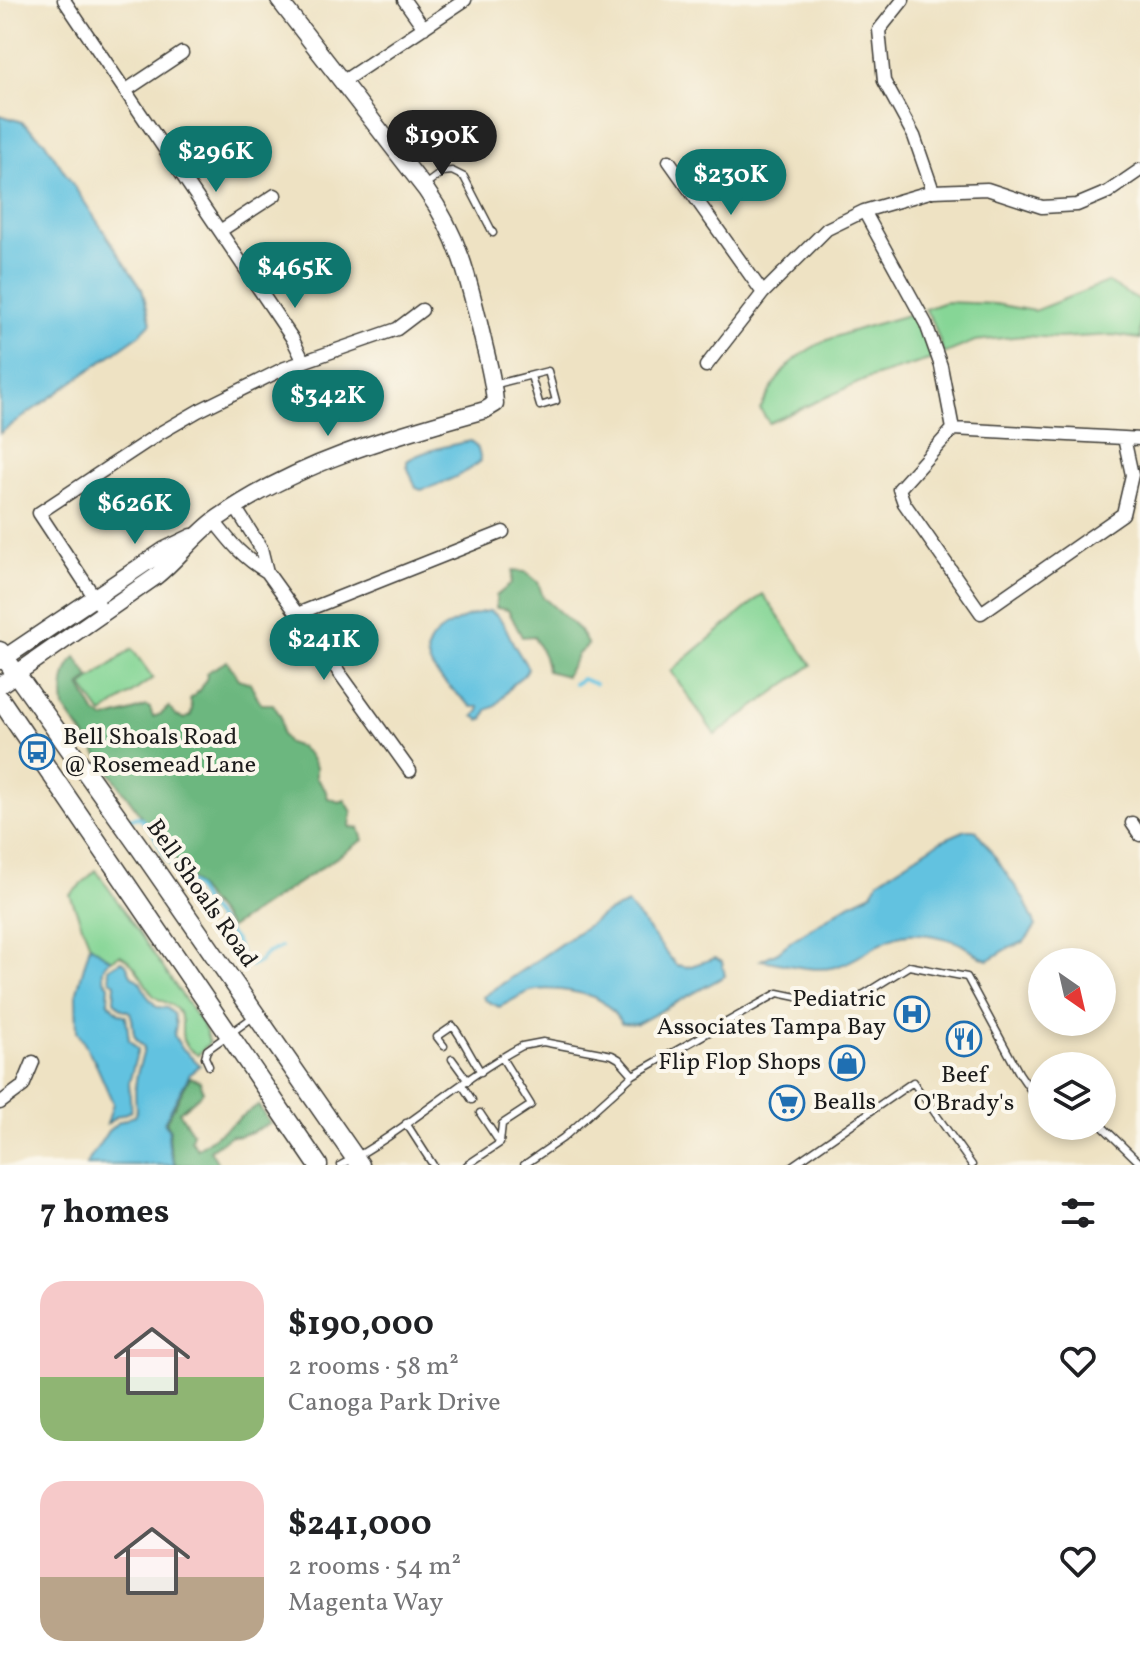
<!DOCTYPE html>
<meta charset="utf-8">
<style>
:root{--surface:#fff;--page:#f2f2f2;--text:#202124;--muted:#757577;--accent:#0f766e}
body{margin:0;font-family:Vollkorn,serif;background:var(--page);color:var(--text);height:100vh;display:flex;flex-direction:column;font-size:30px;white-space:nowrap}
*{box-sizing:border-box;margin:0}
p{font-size:26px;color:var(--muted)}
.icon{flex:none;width:44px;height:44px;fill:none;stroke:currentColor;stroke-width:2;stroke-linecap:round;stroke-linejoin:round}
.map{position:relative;height:1165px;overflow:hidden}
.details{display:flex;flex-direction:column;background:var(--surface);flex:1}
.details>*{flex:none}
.needle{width:52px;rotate:146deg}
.buttons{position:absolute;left:1028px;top:948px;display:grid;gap:16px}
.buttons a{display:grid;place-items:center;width:88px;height:88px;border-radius:50%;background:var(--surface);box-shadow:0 4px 12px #0003;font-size:40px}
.price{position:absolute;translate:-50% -68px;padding:0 18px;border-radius:28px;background:var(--accent);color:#fff;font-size:26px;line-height:52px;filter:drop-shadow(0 2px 4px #0008)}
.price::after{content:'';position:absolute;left:50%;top:48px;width:24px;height:18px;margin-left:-12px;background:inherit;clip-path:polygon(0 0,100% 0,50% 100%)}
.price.selected{background:#222;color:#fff}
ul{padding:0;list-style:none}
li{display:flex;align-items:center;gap:24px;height:200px;padding:0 40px}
li span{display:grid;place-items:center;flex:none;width:224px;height:160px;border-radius:24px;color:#555}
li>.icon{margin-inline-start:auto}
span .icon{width:96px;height:96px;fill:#fffc;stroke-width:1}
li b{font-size:34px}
h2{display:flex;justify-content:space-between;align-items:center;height:96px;padding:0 40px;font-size:34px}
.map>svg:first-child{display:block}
</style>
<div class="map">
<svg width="1140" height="1165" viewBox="0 0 1140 1165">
<rect width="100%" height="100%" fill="#fbf7ec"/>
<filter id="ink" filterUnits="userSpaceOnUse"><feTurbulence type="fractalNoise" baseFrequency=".0125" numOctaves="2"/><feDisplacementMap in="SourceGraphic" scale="16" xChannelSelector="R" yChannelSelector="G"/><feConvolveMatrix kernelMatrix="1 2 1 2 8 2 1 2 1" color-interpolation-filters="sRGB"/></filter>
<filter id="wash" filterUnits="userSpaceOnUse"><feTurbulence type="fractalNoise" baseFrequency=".006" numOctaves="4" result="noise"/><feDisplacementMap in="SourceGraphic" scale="32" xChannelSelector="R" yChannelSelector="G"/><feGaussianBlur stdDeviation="1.8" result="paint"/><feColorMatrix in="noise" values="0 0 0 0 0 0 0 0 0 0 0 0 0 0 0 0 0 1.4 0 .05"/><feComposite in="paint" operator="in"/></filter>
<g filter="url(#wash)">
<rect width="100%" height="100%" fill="#eee2c3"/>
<path fill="#86d696" stroke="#517959" stroke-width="2" d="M1107,282L1140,301V339L1113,335L1059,338L1023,336L975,341L944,354L933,322L925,309L945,302L995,304L1034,311Z
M913,313L920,326L932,359L867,379L769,423L760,409C766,399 772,387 779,377C810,334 867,329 913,313Z
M763,594L812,665L715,735L671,671Z
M132,649L153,678L102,714L82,686Z
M96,870L205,1029L209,1043L198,1055C171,1039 189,1027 178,1011C171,1001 159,1003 152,994C143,981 134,961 120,955L111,960L90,945L70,895Z"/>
<path fill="#6cb77f" stroke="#446a4e" stroke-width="2" d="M513,571L525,572L538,582L543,597L579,630L588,645L578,654L566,676L547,671C546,655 540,651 534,636L522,637L508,610L496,608V596L511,584Z
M76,657L90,678L80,686L96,714L105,719C119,715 133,712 146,706L150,708L153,717L161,714L169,707L176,716L185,719L191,715L192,708L190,699L201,689L207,677L206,673L227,661L239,679L250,683L261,704H273L281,717L282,735L288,743L300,747L309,755L316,767V778L325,789L328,798L339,802L345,800L352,812L350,827L359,828L363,840L230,928L149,827L64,708C62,692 63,668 76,657Z
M190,1077L200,1081L203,1091L200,1095L179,1112L193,1133L191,1140L197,1149L258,1105L270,1123L252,1132L238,1136L232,1135L210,1150L219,1165H176C170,1153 168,1142 170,1129L166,1122Z"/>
<path fill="#62c2e0" stroke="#3f6f7e" stroke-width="2" d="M0,115L22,122L44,141L142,289L151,323L138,336L0,433Z
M471,441L478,449L481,461C464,475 442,484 421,490L416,488L407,466V461C420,451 455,444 471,441Z
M490,611C506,619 508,637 517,650C521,657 524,661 528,668C525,677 521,676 515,682C505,691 500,706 487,710L483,719L480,720L474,716L479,711V707H472C449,685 399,654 448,626C461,619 475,612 490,611Z
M966,830H976L1024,899L1036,926L1024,942L1007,949L989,960C978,957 976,954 967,948C954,938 924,933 908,934C881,936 861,961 835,967C812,973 784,963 761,960L778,952L791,941L849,904L872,893L879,880L915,857L941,841Z
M628,904L676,965L688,967L715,958L722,962L725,976L637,1024L621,1023C614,1012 605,1001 593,997C576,991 545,986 528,992C520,995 509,1003 499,1007L485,1000L483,997L606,913Z
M90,945L111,960C101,966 100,977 109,985L108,1002L119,1013L126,1016L129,1040L138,1049L129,1083L131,1111L116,1117L107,1124L113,1103L95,1062L77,1031L76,995Z
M121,961L126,964L131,975L140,982L148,997L157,1007L167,1008L174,1014L176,1025L174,1035L181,1047L200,1065L190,1074L164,1122L169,1129C167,1142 169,1153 175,1165H86L108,1131L119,1122L136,1115C136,1104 134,1092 136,1080C137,1069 143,1059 144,1047C127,1032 137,1029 130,1012L122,1009L114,1001L115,983L110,980L108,969Z"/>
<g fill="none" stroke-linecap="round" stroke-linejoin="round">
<path stroke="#62c2e0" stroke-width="4" d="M574,684L582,679L595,684
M127,819L139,817L151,829L167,859L179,875L194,886L204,903L236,942L243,960L251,966L259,962L266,954L281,947"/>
</g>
</g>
<g filter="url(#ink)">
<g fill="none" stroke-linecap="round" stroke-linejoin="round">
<g stroke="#3c3a35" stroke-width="9">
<path id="service" d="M426,184L442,172L452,171L464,177L493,233
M493,385L548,371L556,401L540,406L531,376
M444,1046L437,1037L453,1026C464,1041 471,1057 481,1072
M452,1059L468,1081
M209,1066L205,1057L207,1050L253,1017
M462,1085L472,1100
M480,1113L500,1143
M406,1123L433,1165
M1102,1126L1140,1163
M500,1143L502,1124L531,1105L502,1058
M341,1165C405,1132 458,1080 522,1046L543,1042L612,1055L619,1059L633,1075
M467,1165L500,1143
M524,1165L563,1138L633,1075L778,993L835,1005L864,994L909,966L967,977L1019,1073L1038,1101H1042
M793,1165L913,1082L972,1165"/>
</g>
<g stroke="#3c3a35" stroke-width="15">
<path id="minor" d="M64,0L292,338L303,360
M404,0L424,28
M903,0L879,30L884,81L914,136L933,191
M342,82L465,0
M125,91L182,53
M669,161L763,293
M864,211L926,324L941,366L953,429
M220,231L275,195
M706,366L763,293L827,229L864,211L933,191L987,189L1042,207L1077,205L1108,192L1140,170
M1124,438L1132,475L1123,514L981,613L904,503L899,489L953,429L1124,438L1140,439
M235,507L261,548L267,572
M214,521C231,543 243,558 267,572L410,771
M99,604L39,513L160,433L198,411L285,368L397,329L422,310
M297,614L503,532
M1132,823L1140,835
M0,1103L23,1086L33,1062"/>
</g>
<g stroke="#3c3a35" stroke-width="19">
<path id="tertiary" d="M0,661L165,550L192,537
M0,685L155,577C178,559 194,535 218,518C298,462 392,436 485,410L495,404C494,381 487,358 482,336C469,281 459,236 426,190L279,0"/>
</g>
<g stroke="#3c3a35" stroke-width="21">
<path id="secondary" d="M0,651L140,848L360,1165
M0,699L318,1165"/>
</g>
<use href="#service" stroke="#fff" stroke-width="6"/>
<use href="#minor" stroke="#fff" stroke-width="12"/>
<use href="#tertiary" stroke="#fff" stroke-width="16"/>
<use href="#secondary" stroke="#fff" stroke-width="18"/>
</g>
</g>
<defs>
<g id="bus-ring" transform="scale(1.8)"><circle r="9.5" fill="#fbf7ec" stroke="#1f6fb2" stroke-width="1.5"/><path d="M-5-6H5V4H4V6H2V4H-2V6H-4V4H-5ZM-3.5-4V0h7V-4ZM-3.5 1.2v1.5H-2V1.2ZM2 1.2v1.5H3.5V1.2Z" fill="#1f6fb2"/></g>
<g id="hospital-ring" transform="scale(1.8)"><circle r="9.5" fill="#fbf7ec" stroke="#1f6fb2" stroke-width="1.5"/><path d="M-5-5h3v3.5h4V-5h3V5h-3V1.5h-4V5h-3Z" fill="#1f6fb2"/></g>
<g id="restaurant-ring" transform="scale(1.8)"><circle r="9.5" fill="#fbf7ec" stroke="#1f6fb2" stroke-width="1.5"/><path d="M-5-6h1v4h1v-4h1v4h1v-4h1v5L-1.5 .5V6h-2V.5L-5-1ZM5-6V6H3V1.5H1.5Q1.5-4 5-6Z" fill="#1f6fb2"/></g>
<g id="shop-ring" transform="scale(1.8)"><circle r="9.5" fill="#fbf7ec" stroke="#1f6fb2" stroke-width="1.5"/><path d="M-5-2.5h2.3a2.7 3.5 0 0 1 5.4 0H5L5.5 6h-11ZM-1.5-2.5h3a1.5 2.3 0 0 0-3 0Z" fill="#1f6fb2"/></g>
<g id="supermarket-ring" transform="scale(1.8)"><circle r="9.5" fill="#fbf7ec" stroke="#1f6fb2" stroke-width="1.5"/><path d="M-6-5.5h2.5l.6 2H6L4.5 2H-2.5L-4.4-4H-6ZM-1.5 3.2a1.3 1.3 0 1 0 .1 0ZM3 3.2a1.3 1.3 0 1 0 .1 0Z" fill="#1f6fb2"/></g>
</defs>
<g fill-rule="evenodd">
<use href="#bus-ring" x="37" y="752"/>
<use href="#hospital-ring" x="912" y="1014"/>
<use href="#restaurant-ring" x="964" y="1039"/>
<use href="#shop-ring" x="847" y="1063"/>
<use href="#supermarket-ring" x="787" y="1103"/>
</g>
<g text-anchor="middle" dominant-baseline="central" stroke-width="8" stroke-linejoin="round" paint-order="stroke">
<g font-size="24" fill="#1c1c1c" stroke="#fbf7ec" text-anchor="start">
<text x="63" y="738">Bell Shoals Road<tspan x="63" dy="28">@ Rosemead Lane</tspan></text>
<text x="886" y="1000" text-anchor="end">Pediatric<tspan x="886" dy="28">Associates Tampa Bay</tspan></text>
<text x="821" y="1063" text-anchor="end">Flip Flop Shops</text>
<text x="964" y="1076" text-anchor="middle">Beef<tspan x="964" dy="28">O'Brady's</tspan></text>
<text x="813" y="1103">Bealls</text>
</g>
<g font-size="24" fill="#1c1c1c" stroke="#fbf7ec">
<text transform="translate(201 894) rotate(55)">Bell Shoals Road</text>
</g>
</g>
</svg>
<div class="buttons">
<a><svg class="needle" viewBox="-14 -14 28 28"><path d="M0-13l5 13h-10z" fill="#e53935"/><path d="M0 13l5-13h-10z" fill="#757577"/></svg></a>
<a><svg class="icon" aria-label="layers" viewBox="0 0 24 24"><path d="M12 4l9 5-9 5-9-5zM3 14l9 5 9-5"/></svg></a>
</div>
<b class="price selected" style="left:442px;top:178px">$190K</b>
<b class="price" style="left:216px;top:194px">$296K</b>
<b class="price" style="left:731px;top:217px">$230K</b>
<b class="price" style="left:295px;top:310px">$465K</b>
<b class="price" style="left:328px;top:438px">$342K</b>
<b class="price" style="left:135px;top:546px">$626K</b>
<b class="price" style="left:324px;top:682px">$241K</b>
</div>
<section class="details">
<h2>7 homes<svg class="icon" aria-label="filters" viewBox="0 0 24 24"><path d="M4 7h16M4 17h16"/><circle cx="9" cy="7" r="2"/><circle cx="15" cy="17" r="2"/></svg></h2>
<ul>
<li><span style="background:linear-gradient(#f6c9c9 60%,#8fb573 0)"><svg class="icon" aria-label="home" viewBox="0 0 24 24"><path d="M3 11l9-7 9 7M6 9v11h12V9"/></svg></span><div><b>$190,000</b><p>2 rooms · 58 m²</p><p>Canoga Park Drive</p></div><svg class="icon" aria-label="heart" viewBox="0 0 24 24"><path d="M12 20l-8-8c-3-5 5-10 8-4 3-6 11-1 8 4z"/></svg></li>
<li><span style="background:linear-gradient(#f6c9c9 60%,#b9a48a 0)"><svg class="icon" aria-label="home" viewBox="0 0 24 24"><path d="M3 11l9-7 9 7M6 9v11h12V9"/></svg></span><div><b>$241,000</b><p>2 rooms · 54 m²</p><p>Magenta Way</p></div><svg class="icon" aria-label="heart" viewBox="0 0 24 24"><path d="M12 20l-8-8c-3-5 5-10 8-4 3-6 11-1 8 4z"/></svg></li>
</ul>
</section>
